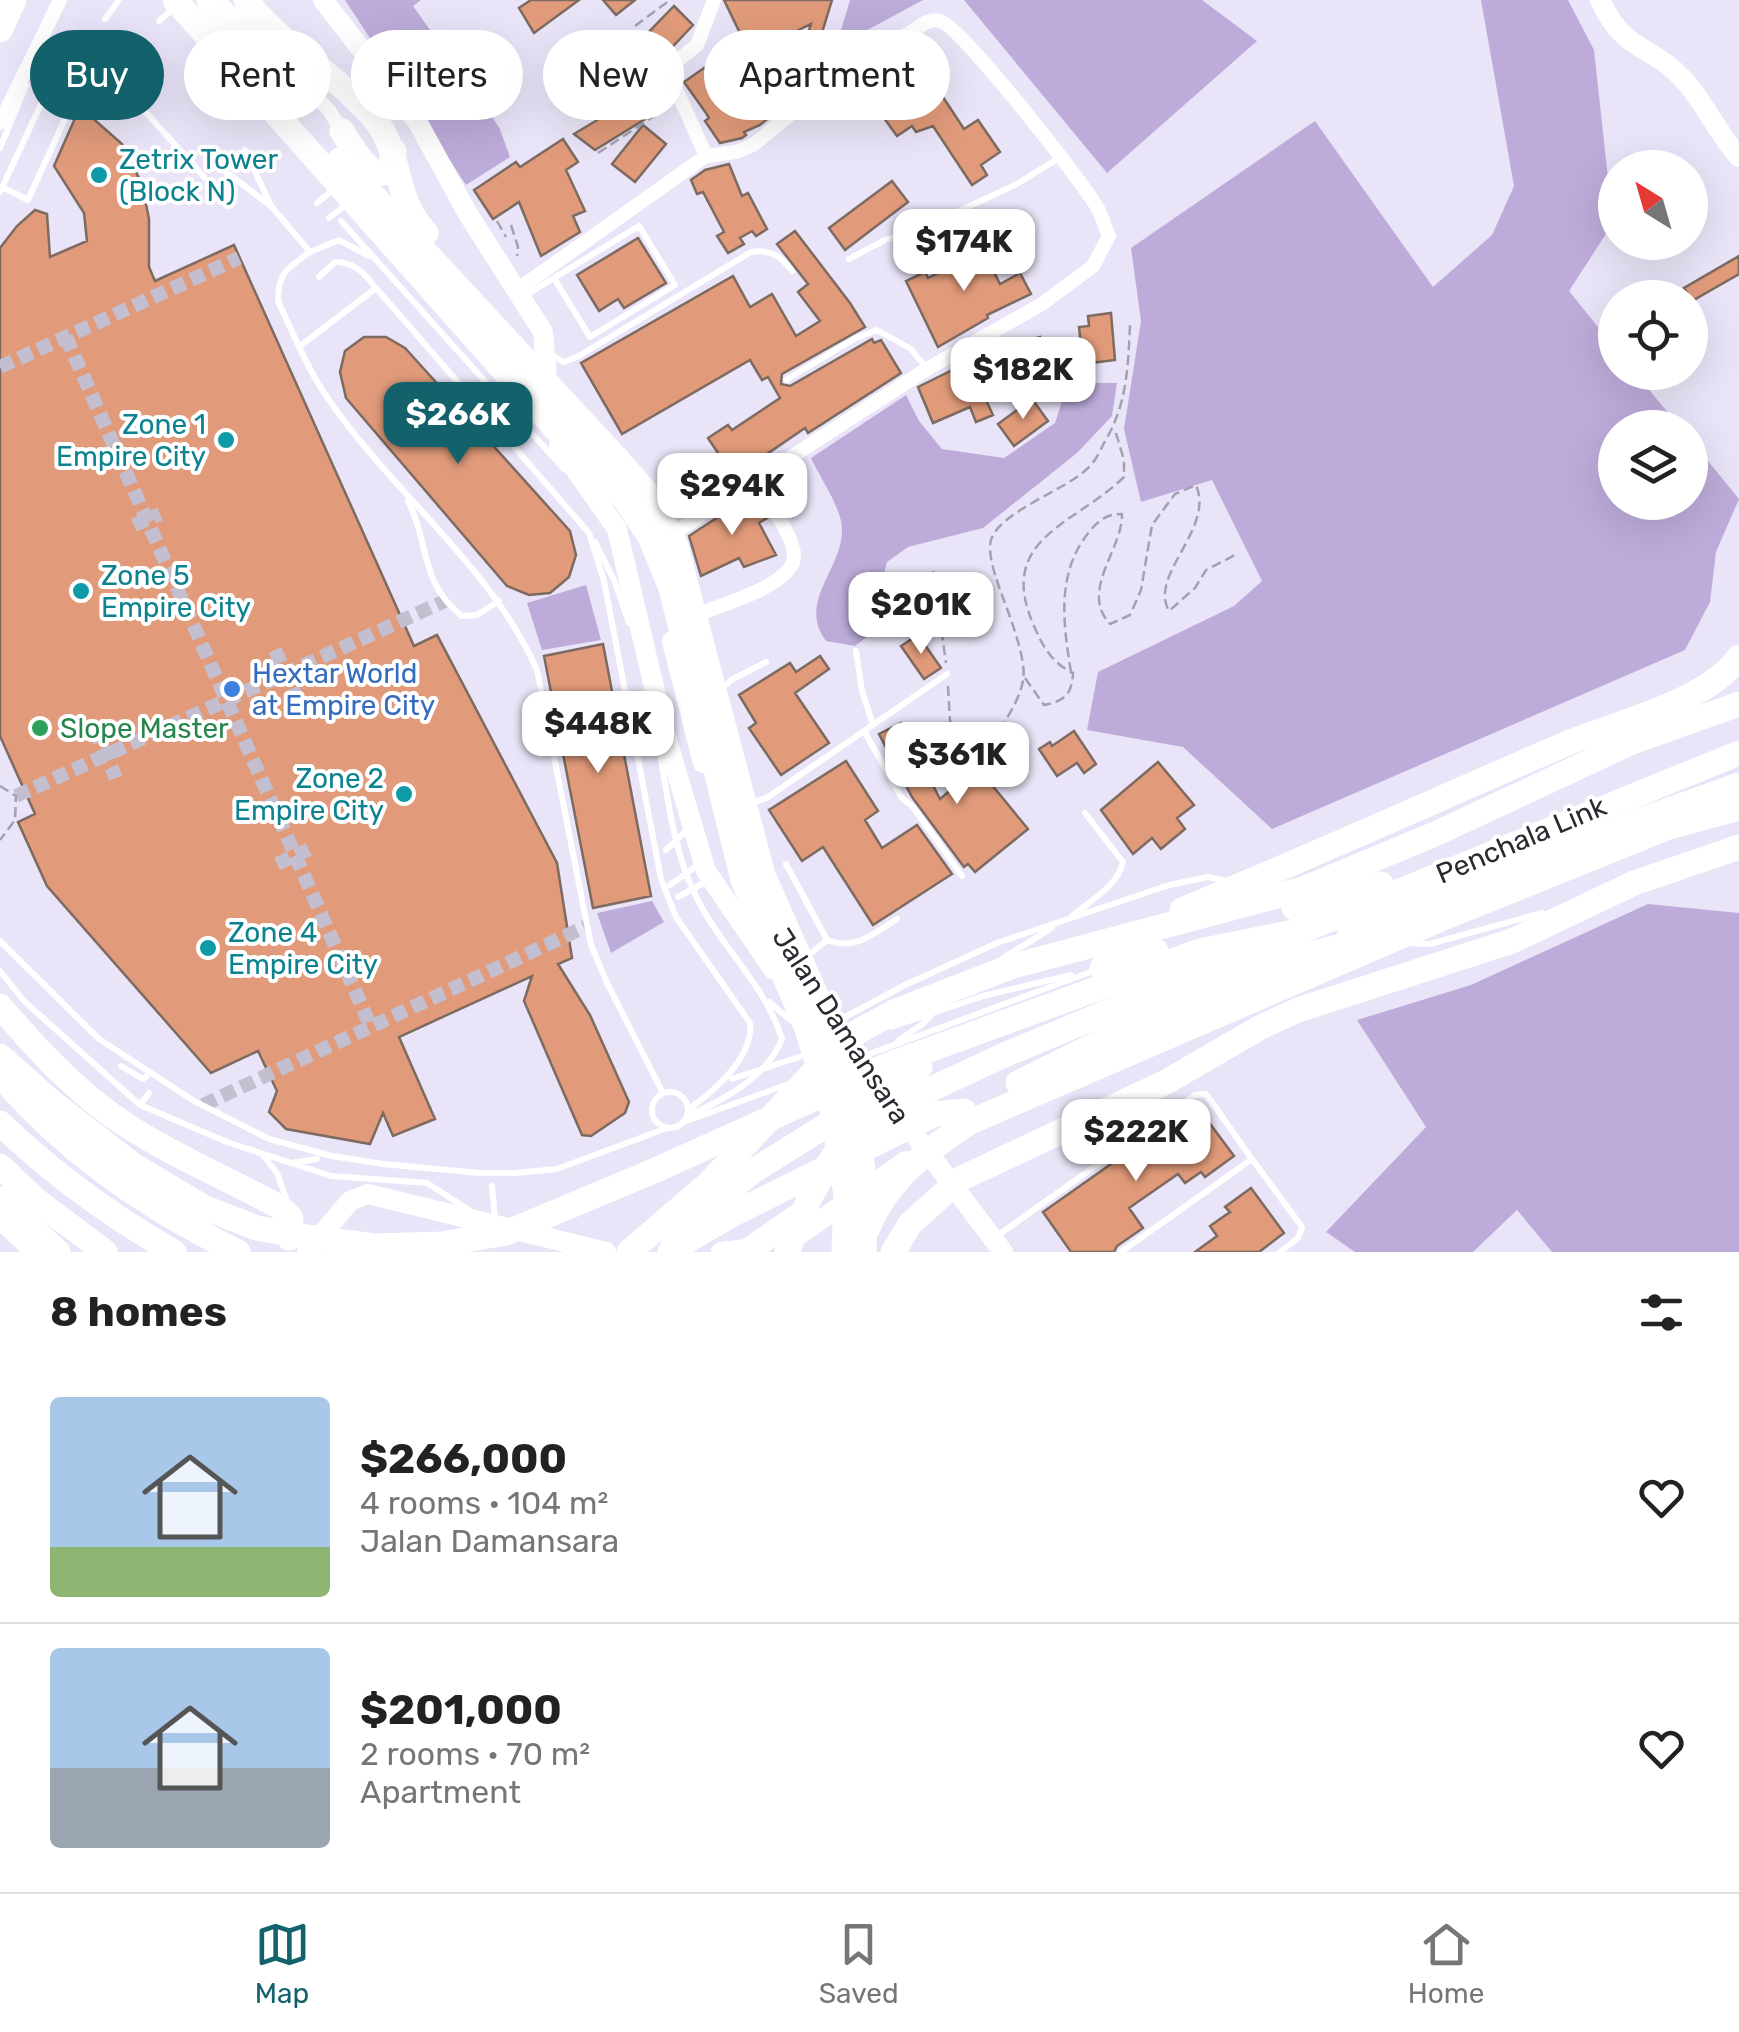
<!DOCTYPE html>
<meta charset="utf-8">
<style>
:root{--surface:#fff;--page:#f6f6f6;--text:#222;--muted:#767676;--line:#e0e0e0;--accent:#13616b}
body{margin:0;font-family:Rubik,sans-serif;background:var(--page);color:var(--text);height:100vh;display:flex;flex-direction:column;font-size:38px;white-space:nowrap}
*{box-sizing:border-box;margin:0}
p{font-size:32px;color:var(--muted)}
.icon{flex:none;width:55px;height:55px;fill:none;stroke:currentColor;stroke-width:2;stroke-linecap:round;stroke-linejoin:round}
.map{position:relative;height:1252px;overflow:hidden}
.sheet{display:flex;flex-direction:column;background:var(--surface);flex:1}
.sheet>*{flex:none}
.top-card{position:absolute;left:30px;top:30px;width:1000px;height:90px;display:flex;gap:20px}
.needle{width:65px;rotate:323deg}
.buttons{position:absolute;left:1598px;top:150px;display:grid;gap:20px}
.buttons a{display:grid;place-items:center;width:110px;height:110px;border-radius:50%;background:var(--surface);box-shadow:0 10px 40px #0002;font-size:50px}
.price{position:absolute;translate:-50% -85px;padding:0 22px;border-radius:20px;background:#fff;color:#222;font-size:32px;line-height:65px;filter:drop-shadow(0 2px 5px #0008)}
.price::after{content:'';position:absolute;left:50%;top:60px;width:30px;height:22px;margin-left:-15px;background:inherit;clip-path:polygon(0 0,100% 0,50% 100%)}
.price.active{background:var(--accent);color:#fff}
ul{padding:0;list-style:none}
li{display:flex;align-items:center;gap:30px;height:250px;padding:0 50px}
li+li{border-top:2px solid var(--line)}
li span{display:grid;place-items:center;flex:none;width:280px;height:200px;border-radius:10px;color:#555}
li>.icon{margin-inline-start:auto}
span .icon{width:120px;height:120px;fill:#fffc;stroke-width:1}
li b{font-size:42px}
h2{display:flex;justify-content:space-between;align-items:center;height:120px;padding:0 50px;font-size:42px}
.pill{padding:0 35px;border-radius:45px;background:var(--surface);box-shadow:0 10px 40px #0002;font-size:35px;line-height:90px}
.pill.active{background:var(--accent);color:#fff}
.menu{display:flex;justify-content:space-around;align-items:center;height:140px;border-top:2px solid var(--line);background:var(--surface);font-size:28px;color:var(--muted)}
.menu a{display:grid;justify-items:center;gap:5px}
.menu .active{color:var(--accent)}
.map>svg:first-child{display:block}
</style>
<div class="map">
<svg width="1739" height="1252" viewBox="0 0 1739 1252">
<rect width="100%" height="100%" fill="#eae4f8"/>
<path fill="#bdacda" d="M345,0H421L413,6L499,127L510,157L466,185Z
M850,0H923L836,47Z
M964,0H1202L1257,41L1107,173Z
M1481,0H1568L1594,50L1613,223L1569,291L1615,348V372L1635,373L1680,427L1615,428V502H1690V439L1739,499L1716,552L1710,602L1685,650L1272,829L1183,747L1087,730L1098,672L1234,606L1262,581L1212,480L1141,502L1124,429L1141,321L1131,248L1315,121L1433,287L1492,235L1514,186Z
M1087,383H1117L1112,416L1077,453L983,528L908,547L887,562L878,596L875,631L855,646L826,641C797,602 842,570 842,530C842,508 820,478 811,458L906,395L919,421L942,449L1004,458L1055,423L1063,398Z
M586,585L601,640L542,650L527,603Z
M652,901L664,922L611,953L597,913Z
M1648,904L1739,913V1252H1552L1517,1210L1473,1252H1355L1326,1232L1426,1127L1357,1020L1471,985Z"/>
<path fill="#e19b7a" stroke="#7d6a61" stroke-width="2.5" d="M531,0H579L534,33L519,8Z
M603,0H635L616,15Z
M724,0H832L812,65L800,59L811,24L750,54Z
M674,6L693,25L662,58L642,39Z
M597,32L606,44L583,61L574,49Z
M912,67L919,77L931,69L940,83L935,85L964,129L978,120L1000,152L981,165L987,175L972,185L933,126L916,132L912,126L897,136L868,96Z
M704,68L722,94L792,72L799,93L760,125L744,132L746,135L742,138L720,143L705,121L709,118L706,113L684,82Z
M659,83L671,103L595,150L574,134Z
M80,107L122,144L142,184L149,219V267L155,281L234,245L414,646L437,635L557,863L572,958L558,964L590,1015L629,1102L625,1113L591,1136L582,1135L524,1001L532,976L399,1037L435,1119L393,1136L383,1113L370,1144L286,1129L269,1112L277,1091L258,1051L211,1073L47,886L18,822L35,814L0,736V248L17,226L35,210L47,214L50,257L87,241L84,213L54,166Z
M643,125L666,144L635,182L612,164Z
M563,139L578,162L566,170L585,211L573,216L580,232L541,256L519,202L493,219L474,190L516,162L520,167Z
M729,164L742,196L748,193L767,229L756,236L752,231L740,238L744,244L728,253L717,236L724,232L703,192L697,194L691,180L705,170Z
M892,181L908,202L845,250L829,228Z
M795,231L850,303L865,327L782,374L781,384L790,386L872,339L874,343L881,340L901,373L808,433L805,428L745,469L747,472L736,480L708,438L728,425L732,430L780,398L768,377L762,380L750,360L622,434L581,363L733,276L750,307L772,294L796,336L820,321L798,292L808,284L777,244Z
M638,238L666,283L624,308L618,299L599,311L577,275Z
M977,238L1000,284L1020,273L1031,294L987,315L988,318L938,347L906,281L925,272L928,278L964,260L958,248Z
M1739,256V274L1692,301L1684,288Z
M1111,313L1115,360L1083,364L1079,327L1089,326L1088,316Z
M364,337H386L405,348L570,531L576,555L569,577L550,593L529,595L507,586L346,398L340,372L345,351Z
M1040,337L1046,352L1051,350L1055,362L1050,363L1053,374L985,398L993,415L976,422L970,407L933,423L918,387L985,354Z
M1032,399L1048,421L1014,446L998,424Z
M752,495L767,518L759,523L776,555L744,567L739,558L701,576L689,536Z
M918,635L941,668L924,679L901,646Z
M603,644L651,896L593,908L544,656Z
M820,656L829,669L795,693L829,743L781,775L749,728L756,723L739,695L790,663L796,672Z
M901,723L940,799L960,782L964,788L982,773L1028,829L975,872L968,864L964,867L912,797L879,734Z
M1074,731L1096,764L1084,773L1077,763L1057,776L1039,749L1050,742L1052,746Z
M846,761L878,811L865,820L882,848L917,825L952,874L873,925L823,847L802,861L769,810Z
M1158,762L1194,805L1177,818L1185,829L1161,849L1152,838L1133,854L1101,810Z
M1196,1105L1234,1156L1205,1177L1201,1172L1185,1183L1178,1174L1129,1208L1143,1228L1117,1246L1114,1252H1071L1043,1212L1121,1157L1123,1159Z
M1251,1188L1284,1233L1259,1252H1195L1217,1236L1210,1226L1230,1212L1225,1207Z"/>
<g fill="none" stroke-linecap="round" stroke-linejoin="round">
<path stroke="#c4bfd0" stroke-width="14" stroke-dasharray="14 7" stroke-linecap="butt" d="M66,337L371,1027
M0,367L239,258
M134,525L160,514
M275,650L298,700
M94,729L116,778
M16,796L445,601
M277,864L312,848
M203,1105L587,926"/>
<path stroke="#a4a0af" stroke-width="2.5" stroke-dasharray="10 5" stroke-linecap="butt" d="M635,26L670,0
M598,153L669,106
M497,221L506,237
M511,225L518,247L517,256
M933,571L946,663
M1071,672C1063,623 1056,573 1089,532C1099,520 1107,514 1122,514C1123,549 1079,591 1110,624L1130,615L1141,590L1152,525L1175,494L1196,485C1215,529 1148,575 1169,611L1195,588L1206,570L1235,555
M1025,678L1044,705C1065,701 1072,694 1073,673C1052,663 1043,647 1034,626C995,538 1075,525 1124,477V460L1115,430
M948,686L950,721L969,748C986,747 996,737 1004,723C1012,710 1020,696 1023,681C1028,657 1004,603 996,578C993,568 988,551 991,540C999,512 1066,490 1088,468C1095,462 1100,451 1104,443C1127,405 1128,368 1130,325
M0,786L16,796L15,820L0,840"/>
<path stroke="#fff" stroke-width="6" d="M105,19L119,0
M159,21L174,8
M793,42L791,58L815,93
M42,45L49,56L45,68
M0,148L26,85
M245,150L271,206
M225,171L272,207L310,252L339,240L369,256
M2,187L28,200L73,101L48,89
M0,192L48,89L74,53L104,66L204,177
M317,203L335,188
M329,218L348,203
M341,221L564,469
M310,252C288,268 278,272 278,301C293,333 307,368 327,397C391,492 490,564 537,670L591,945L607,983L663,1093
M849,259L885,240L923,228L1017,184L1059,158
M319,277L335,262C355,262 364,273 376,288
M526,295L639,226L675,285L590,337L554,278
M299,347L376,288L589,533L604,581L661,879L676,917L750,1023C754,1058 714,1091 688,1110
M549,354L564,362L579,356L751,252C771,249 781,256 792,271
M786,380L854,339L877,330L911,349L927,369
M487,398L507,382
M408,501C430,543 419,583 462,616L477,615L499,601
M595,542L615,582L629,623
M856,651L862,691L873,725
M722,689L731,680L766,662
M864,731L902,798L913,807L962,876
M646,735L659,742
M658,741C667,791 672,846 694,892C717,944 765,983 782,1039C767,1077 724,1100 687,1116
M753,803L768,797L947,674
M666,850L687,830
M786,864L827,940C856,951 873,934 897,919
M670,885L698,865
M678,897L707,881
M1072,916C1090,901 1118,886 1123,862L1085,813
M0,941L99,1039L194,1101L269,1139L332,1156L383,1164L480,1173H515L557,1169L667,1128
M1409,943L1430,944L1542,913
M805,958L827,940
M1003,958L1052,928
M0,971L24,1001L140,1105L227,1142L331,1176L427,1183L472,1212
M769,1002L794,1023
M834,1023L905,985L997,943L1169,885L1208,877L1227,881
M891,1027L983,996L1071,975
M898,1041L924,1023L941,1004
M864,1056L1096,970
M121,1066L143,1079L150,1073
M732,1079L808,1054
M652 1110a18 18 0 1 1 36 0a18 18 0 1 1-36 0Z
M140,1105L149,1093
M684,1122L791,1083
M263,1155L277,1173L287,1201
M1252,1159L1302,1227L1298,1238L1280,1252
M292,1163L317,1159
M492,1186L495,1220
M997,1236L1195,1095L1206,1094L1252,1159L1121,1252"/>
<path stroke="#fff" stroke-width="14" d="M218,0L329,110L344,135
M0,123L60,0
M706,156L669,73L671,66L697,45L714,0
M517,290L706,156L736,152L753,145L815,94L925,23C930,21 934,19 940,21C961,26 1081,180 1097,207C1102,216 1105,227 1109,236L1093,266L1042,304L927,369L666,538
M692,616C716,607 791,586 794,558C796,538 765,497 755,479"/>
<path stroke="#fff" stroke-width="20" d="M323,0L417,121L468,214L543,332L548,391
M1600,0C1625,54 1650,43 1684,80C1705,103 1718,134 1739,157
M559,446L617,529L664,730L706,871L773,969
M672,641L703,763
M838,1029L876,1083
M902,1118L1003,1252
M0,1219L35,1252
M790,1241L906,1161
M307,1252L350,1201L368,1194L606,1252
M721,1252L757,1248"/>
<path stroke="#fff" stroke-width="25" d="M175,0L561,435L625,499L650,537L671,588L743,880L806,1026L832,1109L846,1195L844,1252
M209,0L218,24L236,45
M246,0C281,46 334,73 372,116C405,154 390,194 426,233
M0,30L14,0
M342,131C353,149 384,203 394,151
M340,160L618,460L645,491L675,543L763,875L827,1020L853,1095L866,1193L864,1252
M1294,908L1381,884
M1182,910C1310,857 1436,800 1563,745C1614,723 1707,703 1739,657
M1348,938L1641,820L1739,785
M1102,968L1156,951
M0,1006C34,1046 68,1083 110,1114C163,1152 223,1176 280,1207L291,1218L289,1238
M0,1056L54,1104L133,1165L205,1208L257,1228L306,1237L375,1246L442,1244L506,1233L656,1170L888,1065L1200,951L1304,930
M6,1082C71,1156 150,1210 238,1252
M1018,1083L1137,1024L1310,954L1368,939
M0,1123C54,1175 109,1215 174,1252
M0,1166L37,1201L105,1252
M0,1199L58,1252
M868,1228C888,1179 926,1151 970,1122L1441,919L1669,827L1739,808
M680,1245L733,1214L935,1114L964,1111
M629,1252L707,1185L829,1056L859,1031L894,1012L1010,967L1303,889L1435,834L1632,742L1739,704
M670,1252L683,1228L753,1171L920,1067
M746,1252L804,1212
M787,1252L809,1199L841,1143L912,1098L1002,1056L1304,930L1739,753
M893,1252L910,1224L960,1179L1166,1082L1261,1027L1298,1010L1512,941L1634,883L1739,847"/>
</g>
<g fill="#0f9aa8" stroke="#fff" stroke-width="4">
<circle cx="99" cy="175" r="10"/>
<circle cx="226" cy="440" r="10"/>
<circle cx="81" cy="591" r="10"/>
<circle cx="404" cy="794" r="10"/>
<circle cx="208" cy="948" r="10"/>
</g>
<circle fill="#3f7fe0" stroke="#fff" stroke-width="4" cx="232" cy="689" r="10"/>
<circle fill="#2e9e5b" stroke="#fff" stroke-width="4" cx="40" cy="728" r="10"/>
<g text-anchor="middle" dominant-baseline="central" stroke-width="8" stroke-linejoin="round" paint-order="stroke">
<g font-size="28" fill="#0d838f" stroke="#fff" text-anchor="start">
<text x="119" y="159">Zetrix Tower<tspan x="119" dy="32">(Block N)</tspan></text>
<text x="206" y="424" text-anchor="end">Zone 1<tspan x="206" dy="32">Empire City</tspan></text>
<text x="101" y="575">Zone 5<tspan x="101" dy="32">Empire City</tspan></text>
<text x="384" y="778" text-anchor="end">Zone 2<tspan x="384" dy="32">Empire City</tspan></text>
<text x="228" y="932">Zone 4<tspan x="228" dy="32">Empire City</tspan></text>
</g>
<g font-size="28" fill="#366cbe" stroke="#fff" text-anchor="start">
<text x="252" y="673">Hextar World<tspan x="252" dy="32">at Empire City</tspan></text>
</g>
<g font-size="28" fill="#27864d" stroke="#fff" text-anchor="start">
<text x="60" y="728">Slope Master</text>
</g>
<g font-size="28" fill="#2c2a31" stroke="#fff">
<text transform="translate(1521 840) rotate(-23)">Penchala Link</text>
<text transform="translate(841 1026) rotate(57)">Jalan Damansara</text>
</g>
</g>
</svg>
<div class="buttons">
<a><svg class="needle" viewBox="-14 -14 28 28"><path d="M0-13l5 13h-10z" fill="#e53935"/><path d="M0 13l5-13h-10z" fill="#767676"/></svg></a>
<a><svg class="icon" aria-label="locate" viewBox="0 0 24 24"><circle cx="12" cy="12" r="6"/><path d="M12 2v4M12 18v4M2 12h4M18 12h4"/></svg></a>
<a><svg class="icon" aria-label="layers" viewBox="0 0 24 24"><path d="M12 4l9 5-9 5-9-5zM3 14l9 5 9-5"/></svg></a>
</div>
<b class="price" style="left:964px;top:294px">$174K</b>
<b class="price" style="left:1023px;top:422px">$182K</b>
<b class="price active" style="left:458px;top:467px">$266K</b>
<b class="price" style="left:732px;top:538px">$294K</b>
<b class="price" style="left:921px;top:657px">$201K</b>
<b class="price" style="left:598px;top:776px">$448K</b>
<b class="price" style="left:957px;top:807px">$361K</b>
<b class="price" style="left:1136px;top:1184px">$222K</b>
<div class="top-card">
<a class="pill active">Buy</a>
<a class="pill">Rent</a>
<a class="pill">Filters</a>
<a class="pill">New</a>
<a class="pill">Apartment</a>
</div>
</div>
<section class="sheet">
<h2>8 homes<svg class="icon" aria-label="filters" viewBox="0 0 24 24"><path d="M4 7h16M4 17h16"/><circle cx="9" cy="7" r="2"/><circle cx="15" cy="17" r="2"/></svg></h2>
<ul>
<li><span style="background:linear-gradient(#a9c7e8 75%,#8fb573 0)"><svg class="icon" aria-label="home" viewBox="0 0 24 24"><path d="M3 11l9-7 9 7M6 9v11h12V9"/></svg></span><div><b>$266,000</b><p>4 rooms · 104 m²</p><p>Jalan Damansara</p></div><svg class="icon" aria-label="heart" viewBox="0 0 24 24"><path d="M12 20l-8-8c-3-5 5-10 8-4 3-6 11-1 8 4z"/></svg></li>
<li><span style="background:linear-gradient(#a9c7e8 60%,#9aa5b1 0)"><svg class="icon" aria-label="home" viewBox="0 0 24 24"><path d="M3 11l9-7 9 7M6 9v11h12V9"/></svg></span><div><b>$201,000</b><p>2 rooms · 70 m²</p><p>Apartment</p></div><svg class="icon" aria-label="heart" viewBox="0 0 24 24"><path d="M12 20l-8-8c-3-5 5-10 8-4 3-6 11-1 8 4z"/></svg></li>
</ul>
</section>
<nav class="menu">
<a class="active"><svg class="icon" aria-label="map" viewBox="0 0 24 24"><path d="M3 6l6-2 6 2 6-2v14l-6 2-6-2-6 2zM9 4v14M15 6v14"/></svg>Map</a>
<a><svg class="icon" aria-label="saved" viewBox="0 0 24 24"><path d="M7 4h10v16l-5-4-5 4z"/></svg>Saved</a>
<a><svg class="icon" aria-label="home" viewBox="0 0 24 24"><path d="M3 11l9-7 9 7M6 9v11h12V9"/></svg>Home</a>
</nav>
